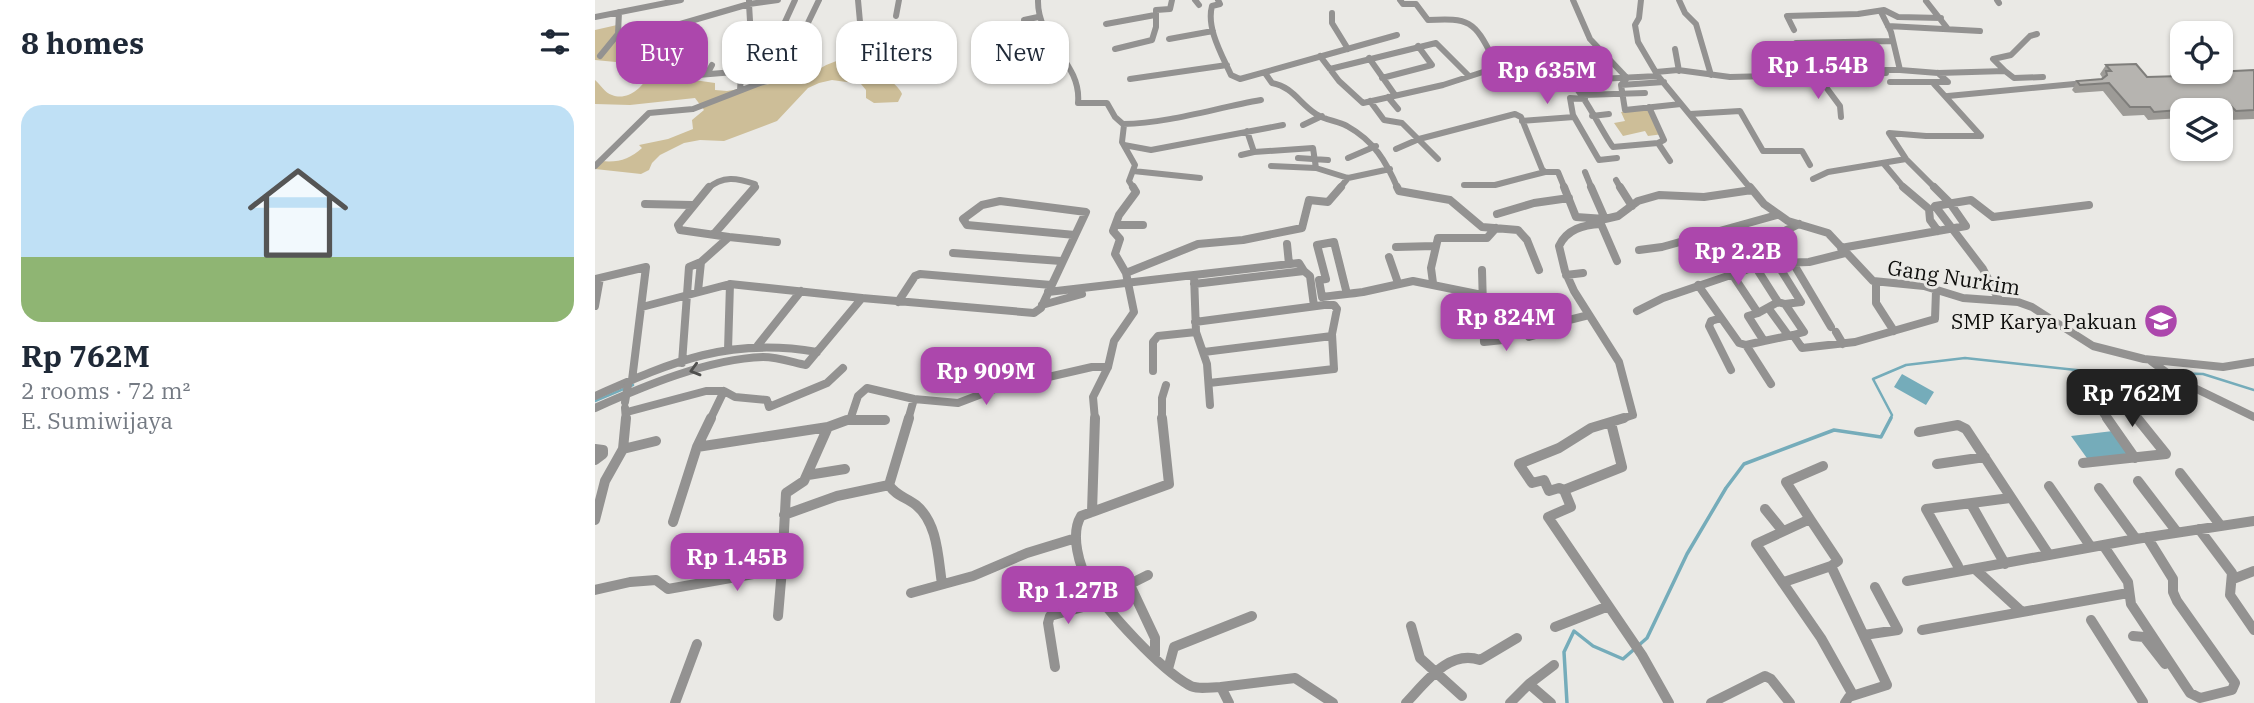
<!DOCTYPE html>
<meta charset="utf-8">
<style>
:root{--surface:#fff;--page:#f6f6f7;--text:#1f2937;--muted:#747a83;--accent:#ac47ac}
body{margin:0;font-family:"IBM Plex Serif",serif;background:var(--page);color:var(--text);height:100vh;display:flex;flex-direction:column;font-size:26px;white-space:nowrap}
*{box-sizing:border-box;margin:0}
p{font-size:23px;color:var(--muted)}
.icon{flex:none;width:38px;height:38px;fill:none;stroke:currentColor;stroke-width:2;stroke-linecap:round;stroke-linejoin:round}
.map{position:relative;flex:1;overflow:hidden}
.details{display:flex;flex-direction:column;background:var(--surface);width:595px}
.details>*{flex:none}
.hud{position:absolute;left:21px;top:21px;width:665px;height:63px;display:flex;gap:14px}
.buttons{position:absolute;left:1575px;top:21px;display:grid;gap:14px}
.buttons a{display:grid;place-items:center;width:63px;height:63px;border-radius:14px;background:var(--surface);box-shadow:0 2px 5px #0004;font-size:35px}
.price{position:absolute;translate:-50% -60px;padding:0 16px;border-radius:14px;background:var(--accent);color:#fff;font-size:23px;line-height:46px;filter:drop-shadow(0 2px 4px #0008)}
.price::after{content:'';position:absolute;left:50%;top:42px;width:21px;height:16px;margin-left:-10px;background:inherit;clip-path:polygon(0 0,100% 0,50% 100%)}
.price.current{background:#222;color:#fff}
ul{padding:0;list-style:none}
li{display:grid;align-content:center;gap:14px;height:371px;padding:0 21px}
li span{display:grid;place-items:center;height:217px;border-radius:21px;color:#555}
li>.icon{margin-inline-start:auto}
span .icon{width:126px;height:126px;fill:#fffc;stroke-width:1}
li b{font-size:30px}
h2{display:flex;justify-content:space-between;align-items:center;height:84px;padding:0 21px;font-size:30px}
.tag{padding:0 24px;border-radius:21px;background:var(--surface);box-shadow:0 2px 5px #0004;font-size:24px;line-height:63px}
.tag.current{background:var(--accent);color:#fff}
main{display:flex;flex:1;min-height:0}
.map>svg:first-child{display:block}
</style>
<main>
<section class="details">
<h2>8 homes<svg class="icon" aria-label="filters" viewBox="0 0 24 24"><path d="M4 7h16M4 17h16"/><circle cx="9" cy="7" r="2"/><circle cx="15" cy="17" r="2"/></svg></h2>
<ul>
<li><span style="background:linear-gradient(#bfe0f5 70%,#8fb573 0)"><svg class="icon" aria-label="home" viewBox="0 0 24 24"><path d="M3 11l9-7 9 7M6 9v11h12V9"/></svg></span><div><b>Rp 762M</b><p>2 rooms · 72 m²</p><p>E. Sumiwijaya</p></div></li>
</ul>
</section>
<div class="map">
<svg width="1659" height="703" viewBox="0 0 1659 703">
<rect width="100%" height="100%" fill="#eae9e5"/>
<path fill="#cdbe98" d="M22,25L47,46L51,57L79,63L80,70L73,83L99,80L120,83V90L132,91C155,87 180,84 203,78C220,73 236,59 254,59C266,58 304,83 307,94L303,102L279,103L271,98V90L266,84L237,80L224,83L213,88L182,121L129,141L105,140L89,143L65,155L57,163L54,170L46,174L0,169L6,161C23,163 35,159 47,148L44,145L73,139L98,129L97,120L109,110L100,98L35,105L0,104V80C5,84 10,93 17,95C32,101 48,88 53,75L31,63L0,60V30Z
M1055,109L1068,134L1053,136L1050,131L1028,136L1019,123L1030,121L1026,112Z"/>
<path fill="#75acba" d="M1307,374L1339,392L1331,405L1299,387Z
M1518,431L1536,456L1494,461L1476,436Z"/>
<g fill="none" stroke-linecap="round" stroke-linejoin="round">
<path stroke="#75acba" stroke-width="2.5" d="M1577,373L1608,374L1659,390
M0,401L38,385
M1295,420L1297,415L1278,379L1311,365L1370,358L1509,373H1567"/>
<path stroke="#75acba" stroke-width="3.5" d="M972,703L969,652L979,631L998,646L1028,659L1052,638L1092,554L1131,488L1149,464L1239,430L1286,437L1296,418"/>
<path stroke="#939291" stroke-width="6" d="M263,0L267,44
M443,0C442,43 487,62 483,103H512L520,117L529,125L527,142L540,165L534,181L539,189
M600,0L604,5
M623,0L625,4L617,6C611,28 627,55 636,75L645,79L802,35
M978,0L995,39L1032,78
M1046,0L1044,18L1040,25L1043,42L1063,76L1156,189
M1084,0L1090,13L1101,24L1116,75
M1402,0L1404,3
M1331,1L1353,29
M737,13V23L753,49
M301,16L304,0
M0,17L86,0
M429,20L443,17
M155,21L154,4L183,0
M511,24L560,15
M1293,26L1385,31
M397,29L402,53L456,43
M1199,30L1192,16L1263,14L1289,10L1303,17L1346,18
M44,36L154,4V0
M574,39L618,31
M1201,43L1298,41
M520,49L557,40L561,27V10L575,9L577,0
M1080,49L1084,71
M5,56L23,34L24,12
M725,56L744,81L768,103L848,85L891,71L913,68L908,59L898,58C879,20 874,18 833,20L821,4H808L805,0
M774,58L800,95
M735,69L841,43L873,75
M1305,70L1343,73L1410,71L1398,59L1416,55L1435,36L1442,34
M1410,71L1419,78L1448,77
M1061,72L1083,70L1135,77L1291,73L1290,70H1305L1296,32L1286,12
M670,73L677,83C698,87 704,103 721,114C730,120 742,121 752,126C779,141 791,161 803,189
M112,74L117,65
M103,75L151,71
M1222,75L1245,106L1246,117
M787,78L837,65L823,46
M1032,78L1026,85L1030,110L1086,104
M535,79L632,65
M424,81L402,79L399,66L459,51
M1295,82H1353L1343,73
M947,83C955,83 967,80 975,83C985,86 1008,134 1018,147L1063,143L1069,140L1054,107
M1339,84L1386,136
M979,85L1004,79L1063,76
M1026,85L1069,82
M145,90L146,76L184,35L200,0
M988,95L1050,93
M1353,96L1490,83
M793,97L803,109
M990,99L975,98L978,115L1004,160L1022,158
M775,101L789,120L807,123L843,159
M1095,114L1145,111L1168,151H1207L1215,165
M997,116L1014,114
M927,121L979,117
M528,124C575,123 620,108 666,100
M708,125L727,116
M652,131L659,152L718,148L721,168L753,178L795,169
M1063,143L1075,161
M529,145L556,150L688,125
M801,149L824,139L920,114L926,117L947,169L950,172H963L970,189
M646,155L659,152
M703,158L733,160
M753,158L781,146
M1289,164L1310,189
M0,166L54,113L98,109L165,83L221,68L211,53L218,37L209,31L224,0
M676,166L721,168
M538,171L605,178
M990,172L997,189
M1218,179L1233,172L1311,159
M1021,180L1026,189
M869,185H900L950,172
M112,189C128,175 142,178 160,184L159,189
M744,189L753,178
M1341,189L1311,159L1294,133L1331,136H1386"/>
<path stroke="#939291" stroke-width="8" d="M802,187L804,191L855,200L887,227L923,230L932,240L944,270
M969,187L981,217L1010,219L1023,216L1043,201L1064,195L1109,197L1157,190
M996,187L1010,219
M1025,187L1037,206
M1155,187L1169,204L1193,221L1233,233L1278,281L1329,286L1368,298L1423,302L1437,307L1498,346L1549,359L1628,367L1659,362
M1308,187L1334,209L1335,220L1343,231
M50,204L97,205
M902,214L939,203L974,198
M521,225H548
M119,234L160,187
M134,237L182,242
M692,244L694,264
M801,247L840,246
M1246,248L1371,226L1355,203L1339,187
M1044,250L1067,247L1182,215
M358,253L466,261
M794,257L803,283
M1022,261L1006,224C988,225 972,229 964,246L970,271L979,291L1024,362L1038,415L1023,420
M1181,262L1206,302L1190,304
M1182,263L1214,262L1250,253
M1198,263L1236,327
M1160,266L1183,302L1190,304L1209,332L1198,335
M887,270L889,342L908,340L916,328H927L934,337L971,326L974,320L994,315
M531,273L603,244L648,240L707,228L714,200L733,202L746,187
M1137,274L1163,313L1183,302
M971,275L988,273
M0,279L51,267L37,380
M838,283L836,268L843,238H892L901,228
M1281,283V303L1299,331
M599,284L709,271L715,276L719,306
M1103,285L1144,343L1151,345L1169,341
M103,291L106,262
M453,292L599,275
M752,294L739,242L722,245L731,279L724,280L727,297C741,295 754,294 768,292L818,281L887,295
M1404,300L1388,269L1340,206L1376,200L1398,217L1494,205
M303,302L320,276L325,274L456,285
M447,305L487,294
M0,306L5,278
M47,307L135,284L267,298
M1174,309L1193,335
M1042,311L1068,298L1177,261L1179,258L1169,241L1204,224
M1163,313L1153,316L1169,341L1198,335L1207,348L1260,342L1340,319L1341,291
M1126,318L1116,321L1114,326L1136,370
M600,322L729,305H739L742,309L737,334L739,369L614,383
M1241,332L1248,344
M163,345L206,291
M1151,345L1176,384
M133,350L135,284
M609,352L737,336
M1556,361L1579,378L1659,417
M87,363L94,267L106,262L134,237L85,230L83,225L114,187
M558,371V342L563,336L601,332
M1522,394L1543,420
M0,396C79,361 134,337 222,352
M615,405L612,364L601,332L599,275L704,263L709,271
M0,408C49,386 113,359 168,357C182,357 197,362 211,365L267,298L439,313L446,308L491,212L405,201L387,205L368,219L372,225L480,235
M30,408L31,420
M32,412L111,391H129L140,397L172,400L174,407L232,383L248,368
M115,420L129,391
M255,420L263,396L272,388L319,399L363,403L426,379L449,378L497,367H513
M256,420H279
M313,420L319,399
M500,420L498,397L513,367L519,341L539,312L531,273L520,254L525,239L518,231L524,215L541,192L538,187
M567,420V398L571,385
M1513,420L1496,396L1522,394L1555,378L1574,375"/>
<path stroke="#939291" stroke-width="10" d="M314,418L294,485C301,496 311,497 321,505C343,523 343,558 347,584
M567,418L574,484L486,516C475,534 484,567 495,584C512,611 565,669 594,685C602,690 616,687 626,687L634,703
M1512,418L1540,458
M1016,423L1027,467L969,490L976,507L953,517L1047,655L1074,703
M1324,432L1363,425L1371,429L1454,555
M102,447L233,427L252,420H290
M0,449L8,450V454L0,460
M28,449L61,441
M1488,463L1571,454L1542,418
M1342,464L1390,457
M1585,473L1626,526
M213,475L250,469
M1543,481L1582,532
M1454,486L1496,547
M1504,488L1541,539
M969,490L964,488L954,491L949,480L937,483L924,464L964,448L996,428L1029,418
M1376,504L1410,564
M1170,509L1187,530
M497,512L500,418
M189,515L242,496L294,485
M1215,519L1191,482L1228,466
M0,520L10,481L28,449L31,418
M78,522L102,447L116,418
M1604,529L1637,573L1635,595L1659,630
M1508,545L1533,582L1536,604L1595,693L1605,698L1637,690L1640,683L1582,601L1578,592V579L1552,537
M1236,566L1292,685L1254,697L1250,703
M1363,566L1331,509L1415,498
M1380,569L1427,612
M1638,579L1659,571
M1312,581L1541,539L1659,521
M1189,582L1236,566L1243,561L1215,519L1161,544L1226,638L1258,695
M534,583L560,638V655
M0,590L35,582L61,580L73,589L187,569L191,493L209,481L233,427
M316,593L378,576L432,553L481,538
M507,598L553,575
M183,616L187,569
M1496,620L1548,702
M816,626L825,658L867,696
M960,627L1011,607
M1327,630L1533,593
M1269,635L1303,630L1280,587
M1538,636L1549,637L1570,664
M460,667L453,623L455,616L510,601
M573,669L579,647L657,616
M934,684L959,665
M626,687L700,678L738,703
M80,703L102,644
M811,703C831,682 854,649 885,660L922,638
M915,703L934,684L956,703
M1116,703L1170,676L1176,679L1195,703"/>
<path stroke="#939291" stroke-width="8" d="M30,402L33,385"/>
</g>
<path fill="#9d9b97" d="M1511,65L1552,77L1616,76L1619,72L1659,70V119L1634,120L1629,114L1626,115V110H1587V118L1553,120L1549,115L1528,116L1508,91L1480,93L1477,90L1482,81L1506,79L1507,77L1505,74Z"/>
<path fill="#b6b4b0" stroke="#7f7e7b" stroke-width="2" d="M1541,64L1552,77L1621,75L1620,72L1659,70V110L1641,111L1636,106L1559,112L1555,107H1535L1514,83L1485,85L1482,81L1507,79L1512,75L1511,71H1516L1511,65Z"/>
<defs><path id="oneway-chevron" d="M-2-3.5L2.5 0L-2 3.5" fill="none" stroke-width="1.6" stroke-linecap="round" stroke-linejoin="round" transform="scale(1.75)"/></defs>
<use stroke="#50504e" href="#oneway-chevron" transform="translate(100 370) rotate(164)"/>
<defs>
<g id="school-disc" transform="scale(1.75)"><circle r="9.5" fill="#ac47ac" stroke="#eae9e5"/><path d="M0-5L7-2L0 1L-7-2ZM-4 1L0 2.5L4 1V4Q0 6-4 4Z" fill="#fff"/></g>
</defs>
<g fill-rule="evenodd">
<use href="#school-disc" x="1566" y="321"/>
</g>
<g text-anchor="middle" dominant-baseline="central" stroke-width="6" stroke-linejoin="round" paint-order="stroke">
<g font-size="21" fill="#0e0e0c" stroke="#eae9e5">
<text transform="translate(1359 277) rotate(9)">Gang Nurkim</text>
</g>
<g font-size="21" fill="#0e0e0c" stroke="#eae9e5" text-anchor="end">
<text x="1542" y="321">SMP Karya Pakuan</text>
</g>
</g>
</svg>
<div class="buttons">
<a><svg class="icon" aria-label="locate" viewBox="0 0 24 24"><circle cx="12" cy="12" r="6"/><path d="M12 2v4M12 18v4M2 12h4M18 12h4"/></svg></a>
<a><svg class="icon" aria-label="layers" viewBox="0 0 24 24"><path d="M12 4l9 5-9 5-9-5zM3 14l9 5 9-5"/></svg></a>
</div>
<b class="price" style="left:1223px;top:101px">Rp 1.54B</b>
<b class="price" style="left:952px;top:106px">Rp 635M</b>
<b class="price" style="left:1143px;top:287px">Rp 2.2B</b>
<b class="price" style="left:911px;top:353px">Rp 824M</b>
<b class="price" style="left:391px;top:407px">Rp 909M</b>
<b class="price current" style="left:1537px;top:429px">Rp 762M</b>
<b class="price" style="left:142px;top:593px">Rp 1.45B</b>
<b class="price" style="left:473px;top:626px">Rp 1.27B</b>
<div class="hud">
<a class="tag current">Buy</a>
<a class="tag">Rent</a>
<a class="tag">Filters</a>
<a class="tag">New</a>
</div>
</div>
</main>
